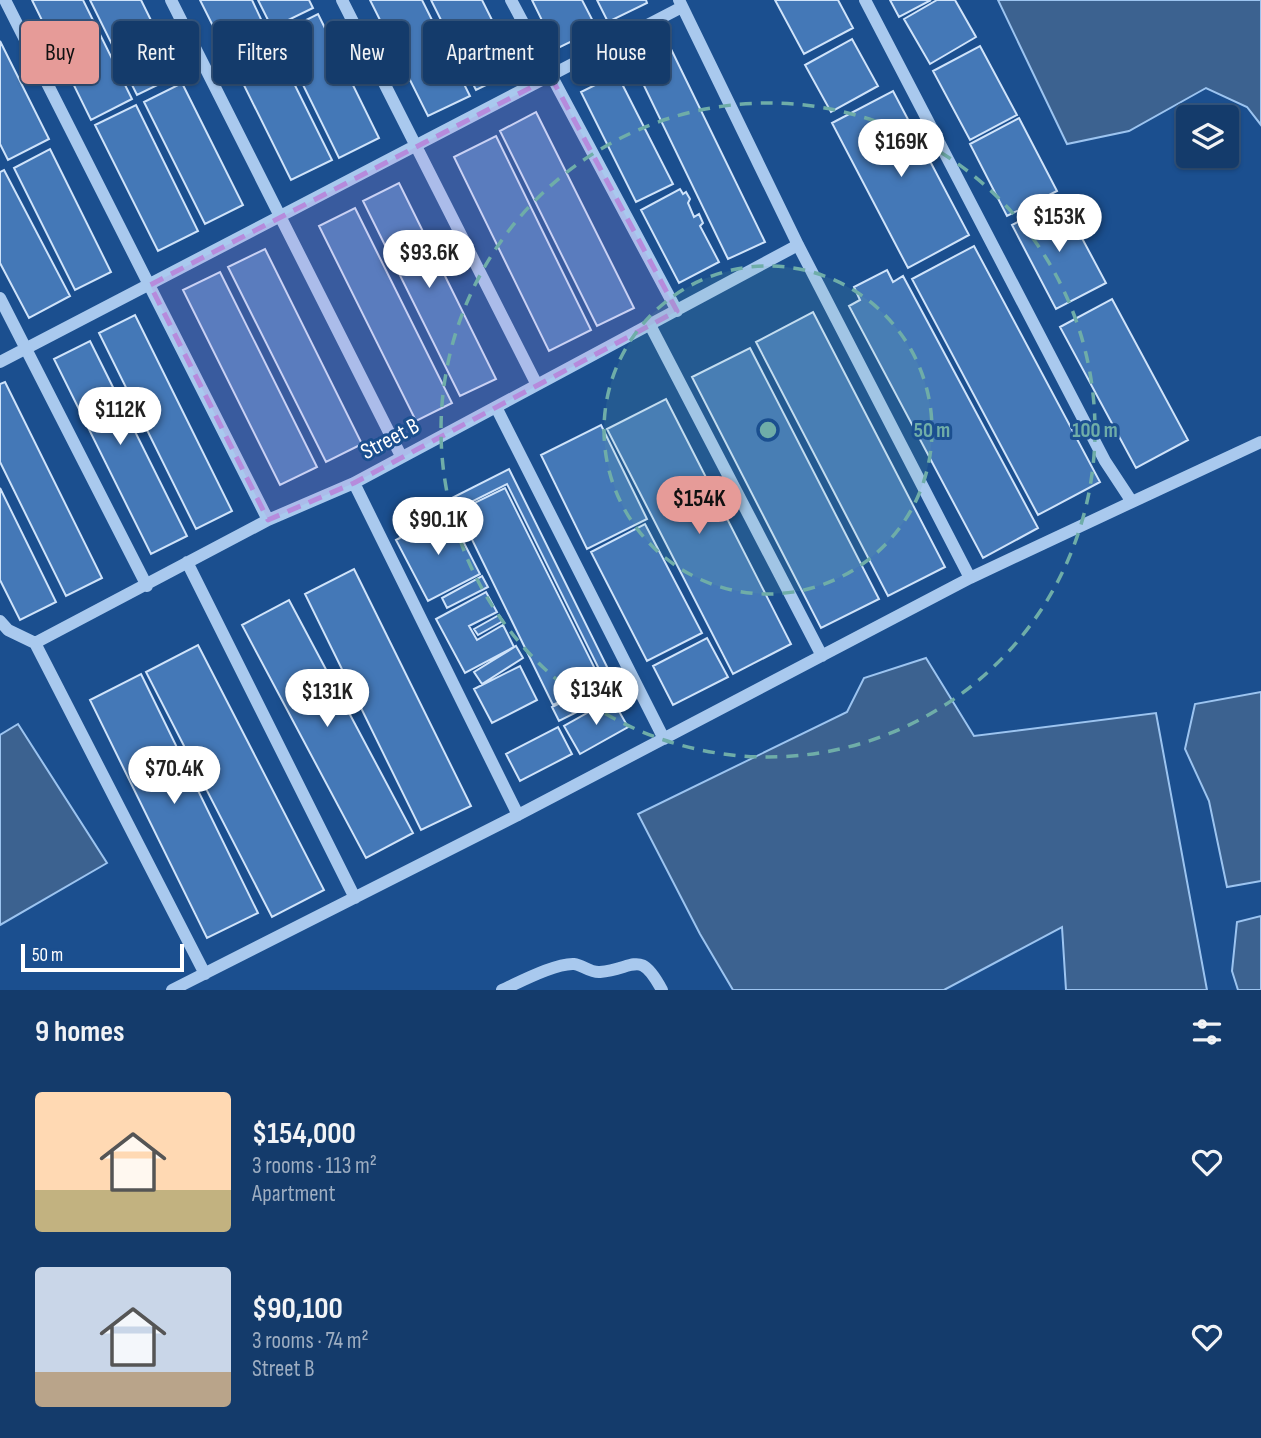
<!DOCTYPE html>
<meta charset="utf-8">
<style>
:root{--surface:#143b6b;--page:#214673;--text:#f1f3f6;--muted:#9dadc1;--line:#33557e;--accent:#e69b98}
body{margin:0;font-family:"Sofia Sans Condensed",sans-serif;background:var(--page);color:var(--text);height:100vh;display:flex;flex-direction:column;font-size:26px;white-space:nowrap}
*{box-sizing:border-box;margin:0}
p{font-size:23px;color:var(--muted)}
.icon{flex:none;width:38px;height:38px;fill:none;stroke:currentColor;stroke-width:2;stroke-linecap:round;stroke-linejoin:round}
.map{position:relative;height:990px;overflow:hidden}
.sheet{display:flex;flex-direction:column;background:var(--surface);flex:1}
.sheet>*{flex:none}
.guide{position:absolute;left:21px;top:21px;width:700px;height:63px;display:flex;gap:14px}
.tools{position:absolute;left:1176px;top:105px;display:grid;gap:14px}
.tools a{display:grid;place-items:center;width:63px;height:63px;border-radius:7px;background:var(--surface);box-shadow:0 2px 5px #0004,0 0 0 2px var(--line);font-size:35px}
.scale{position:absolute;left:21px;bottom:18px;width:163px;box-sizing:border-box;padding-left:7px;border:4px solid #fff;border-top:0;font-size:19px;line-height:24px;white-space:nowrap;color:#fff;-webkit-text-stroke:5px #1b4f8f;paint-order:stroke}
.price{position:absolute;translate:-50% -60px;padding:0 16px;border-radius:24px;background:#fff;color:#222;font-size:23px;line-height:46px;filter:drop-shadow(0 2px 4px #0008)}
.price::after{content:'';position:absolute;left:50%;top:42px;width:21px;height:16px;margin-left:-10px;background:inherit;clip-path:polygon(0 0,100% 0,50% 100%)}
.price.selected{background:var(--accent);color:#111}
ul{padding:0;list-style:none}
li{display:flex;align-items:center;gap:21px;height:175px;padding:0 35px}
li span{display:grid;place-items:center;flex:none;width:196px;height:140px;border-radius:7px;color:#555}
li>.icon{margin-inline-start:auto}
span .icon{width:84px;height:84px;fill:#fffc;stroke-width:1}
li b{font-size:30px}
h2{display:flex;justify-content:space-between;align-items:center;height:84px;padding:0 35px;font-size:30px}
.pill{padding:0 24px;border-radius:7px;background:var(--surface);box-shadow:0 2px 5px #0004,0 0 0 2px var(--line);font-size:24px;line-height:63px}
.pill.selected{background:var(--accent);color:#111}
.map>svg:first-child{display:block}
</style>
<div class="map">
<svg width="1261" height="990" viewBox="0 0 1261 990">
<rect width="100%" height="100%" fill="#1b4f8f"/>
<path fill="#3c6290" stroke="#9cc4f0" stroke-width="2" d="M998,0H1261V125L1247,107L1206,88L1129,131L1067,144Z
M926,658L974,736L1156,713L1207,990H1066L1062,927L944,990H733L700,934L638,814L847,712L864,678Z
M1261,692V881L1227,887L1209,801L1185,749L1195,704Z
M18,724L107,863L0,925V735Z
M1261,916V990H1238L1232,971L1237,922Z"/>
<path fill="#4478b7" stroke="#cfe3fa" stroke-width="2" d="M32,0H83L132,99L91,120Z
M90,0H141L178,75L137,95Z
M200,0H252L267,32L226,52Z
M258,0H309L313,8L272,28Z
M370,0H422L470,96L428,116Z
M431,0H482L517,70L476,90Z
M532,0H582L597,29L556,49Z
M597,0H646L647,3L608,22Z
M775,0H838L853,28L804,54Z
M890,0H931L899,17Z
M937,0H955L976,37L930,64L904,19Z
M318,14L379,138L339,158L278,34Z
M852,39L878,86L831,112L805,65Z
M0,41L49,139L8,160L0,144Z
M273,41L332,160L291,180L232,61Z
M980,46L1017,115L970,140L933,71Z
M670,47L765,242L728,259L634,65Z
M617,74L673,184L636,202L581,92Z
M182,83L243,205L205,224L144,102Z
M893,91L969,235L908,268L832,123Z
M136,105L198,231L158,251L95,125Z
M536,112L634,308L597,326L500,131Z
M1019,118L1057,191L1007,216L970,144Z
M496,136L591,330L549,351L454,157Z
M50,149L111,272L75,290L14,168Z
M4,170L70,296L29,318L0,263V172Z
M399,183L496,379L460,396L363,201Z
M680,189L683,194L686,192L690,199L688,203L694,217L699,214L703,223L700,226L719,262L679,283L641,210Z
M1061,199L1106,283L1056,309L1012,225Z
M355,208L452,403L416,421L319,226Z
M974,246L1100,482L1038,515L912,279Z
M265,249L362,444L326,462L228,267Z
M887,270L893,282L903,276L1038,528L983,558L849,306L860,300L854,287Z
M220,272L317,467L280,485L183,290Z
M1112,299L1188,440L1136,468L1060,327Z
M813,312L945,567L888,596L756,342Z
M135,315L232,511L196,529L99,333Z
M90,341L187,536L151,554L54,359Z
M750,348L879,599L821,628L692,377Z
M5,382L102,578L66,596L0,462V384Z
M666,399L791,644L733,674L607,429Z
M601,425L647,519L587,549L541,455Z
M509,469L619,691L559,721L552,707L605,681L507,484L451,512L446,501Z
M0,488L56,602L20,620L0,580Z
M505,488L601,681L553,705L458,511Z
M448,512L480,574L428,601L396,540Z
M645,524L702,633L647,661L591,552Z
M354,569L471,806L421,830L305,594Z
M482,576L488,587L447,608L442,598Z
M486,592L497,612L469,626L477,640L503,625L514,647L465,673L436,619Z
M289,600L413,833L366,858L242,625Z
M499,615L503,621L478,635L474,629Z
M707,638L728,677L673,705L653,666Z
M198,645L324,890L272,917L146,672Z
M516,646L523,658L482,684L474,672Z
M520,666L537,700L492,723L474,689Z
M141,674L258,913L207,938L90,700Z
M612,699L628,727L580,754L564,726Z
M558,727L572,754L520,781L506,754Z"/>
<g fill="none" stroke-linecap="round" stroke-linejoin="round">
<path stroke="#a9c9ee" stroke-width="12" d="M5,0L268,520
M171,0L401,456
M342,0L537,385
M511,0L677,311
M679,0L798,245L970,578
M0,298L147,586
M650,325L822,656
M0,362L682,7
M496,407L664,739
M354,483L518,815
M1132,502L1261,442
M187,562L355,898
M0,621L8,630L35,643
M35,643L268,520L354,483L798,245
M35,643L205,974
M172,990L518,815L970,578L1132,502L1105,461L865,0
M502,990C520,982 556,963 574,964C583,965 590,973 600,972C636,968 640,949 662,990"/>
</g>
<path fill="#b68bdc" fill-opacity="0.2" stroke="#b68bdc" stroke-width="5" stroke-dasharray="14 9" stroke-linejoin="round" d="M551,77L677,311L354,483L268,520L150,285Z"/>
<circle cx="768" cy="430" r="164" fill="#6fada8" fill-opacity=".12"/>
<g fill="none" stroke="#6fada8" stroke-width="3.5" stroke-dasharray="12 9">
<circle cx="768" cy="430" r="164"/>
<circle cx="768" cy="430" r="327"/>
</g>
<g text-anchor="middle" dominant-baseline="central" stroke-width="6" stroke-linejoin="round" paint-order="stroke">
<g font-size="23" fill="#fff" stroke="#1b4f8f">
<text transform="translate(390 439) rotate(-28)">Street B</text>
</g>
</g>
<circle cx="768" cy="430" r="10" fill="#6fada8" stroke="#1b4f8f" stroke-width="3.5"/>
<g font-size="21" text-anchor="middle" font-weight="bold" fill="#6fada8" stroke="#1b4f8f" stroke-width="6" stroke-linejoin="round" paint-order="stroke">
<text x="932" y="437">50 m</text>
<text x="1095" y="437">100 m</text>
</g>
</svg>
<div class="tools">
<a><svg class="icon" aria-label="layers" viewBox="0 0 24 24"><path d="M12 4l9 5-9 5-9-5zM3 14l9 5 9-5"/></svg></a>
</div>
<div class="scale">50 m</div>
<b class="price" style="left:901px;top:179px">$169K</b>
<b class="price" style="left:1059px;top:254px">$153K</b>
<b class="price" style="left:429px;top:290px">$93.6K</b>
<b class="price" style="left:120px;top:447px">$112K</b>
<b class="price selected" style="left:699px;top:536px">$154K</b>
<b class="price" style="left:438px;top:557px">$90.1K</b>
<b class="price" style="left:596px;top:727px">$134K</b>
<b class="price" style="left:327px;top:729px">$131K</b>
<b class="price" style="left:174px;top:806px">$70.4K</b>
<div class="guide">
<a class="pill selected">Buy</a>
<a class="pill">Rent</a>
<a class="pill">Filters</a>
<a class="pill">New</a>
<a class="pill">Apartment</a>
<a class="pill">House</a>
</div>
</div>
<section class="sheet">
<h2>9 homes<svg class="icon" aria-label="filters" viewBox="0 0 24 24"><path d="M4 7h16M4 17h16"/><circle cx="9" cy="7" r="2"/><circle cx="15" cy="17" r="2"/></svg></h2>
<ul>
<li><span style="background:linear-gradient(#ffd9b3 70%,#c2b280 0)"><svg class="icon" aria-label="home" viewBox="0 0 24 24"><path d="M3 11l9-7 9 7M6 9v11h12V9"/></svg></span><div><b>$154,000</b><p>3 rooms · 113 m²</p><p>Apartment</p></div><svg class="icon" aria-label="heart" viewBox="0 0 24 24"><path d="M12 20l-8-8c-3-5 5-10 8-4 3-6 11-1 8 4z"/></svg></li>
<li><span style="background:linear-gradient(#c9d6e8 75%,#b9a48a 0)"><svg class="icon" aria-label="home" viewBox="0 0 24 24"><path d="M3 11l9-7 9 7M6 9v11h12V9"/></svg></span><div><b>$90,100</b><p>3 rooms · 74 m²</p><p>Street B</p></div><svg class="icon" aria-label="heart" viewBox="0 0 24 24"><path d="M12 20l-8-8c-3-5 5-10 8-4 3-6 11-1 8 4z"/></svg></li>
</ul>
</section>
